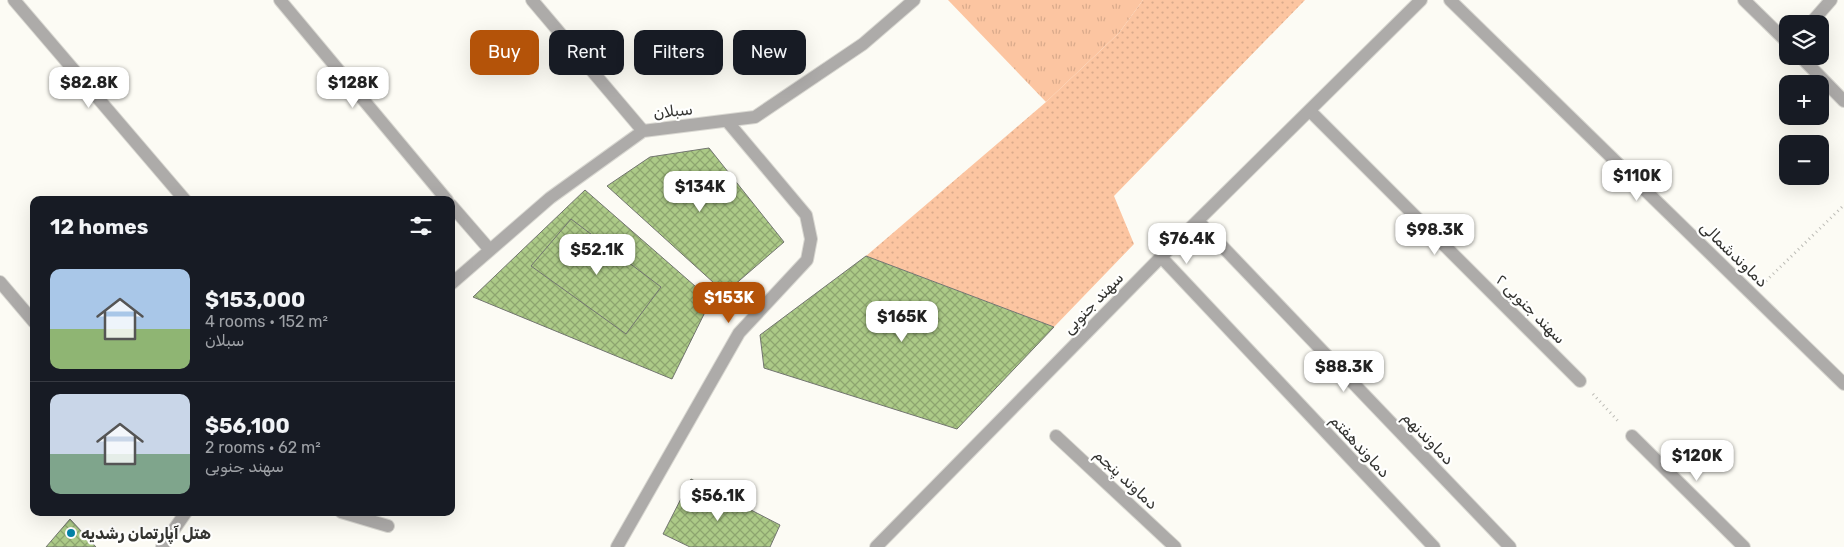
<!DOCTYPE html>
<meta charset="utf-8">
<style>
:root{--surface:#171b24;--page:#20242c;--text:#f1f3f6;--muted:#9ea1a6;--line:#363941;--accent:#b45309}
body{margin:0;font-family:Rubik,Cairo,sans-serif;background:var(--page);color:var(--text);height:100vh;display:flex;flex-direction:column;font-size:19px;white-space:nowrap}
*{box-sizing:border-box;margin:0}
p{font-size:16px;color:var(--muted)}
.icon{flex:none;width:28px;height:28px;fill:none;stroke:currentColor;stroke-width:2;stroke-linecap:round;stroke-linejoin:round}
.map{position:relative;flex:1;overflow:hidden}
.details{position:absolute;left:30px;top:196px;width:425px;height:320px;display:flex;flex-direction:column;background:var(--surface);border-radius:10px;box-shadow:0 5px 20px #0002}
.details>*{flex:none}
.top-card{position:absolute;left:470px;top:30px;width:475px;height:45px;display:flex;gap:10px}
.fabs{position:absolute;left:1779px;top:15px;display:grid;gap:10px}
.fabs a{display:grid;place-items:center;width:50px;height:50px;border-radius:10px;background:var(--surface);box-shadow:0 5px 20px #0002;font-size:25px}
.price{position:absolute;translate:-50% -42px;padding:0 11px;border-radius:10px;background:#fff;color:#222;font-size:16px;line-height:32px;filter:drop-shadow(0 1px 2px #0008)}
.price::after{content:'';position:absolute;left:50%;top:30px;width:15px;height:11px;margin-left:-8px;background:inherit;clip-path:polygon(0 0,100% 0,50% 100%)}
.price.current{background:var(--accent);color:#fff}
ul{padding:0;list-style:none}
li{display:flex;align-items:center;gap:15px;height:125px;padding:0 20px}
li+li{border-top:1px solid var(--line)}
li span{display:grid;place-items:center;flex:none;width:140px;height:100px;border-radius:10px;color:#555}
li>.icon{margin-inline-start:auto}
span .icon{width:60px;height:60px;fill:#fffc;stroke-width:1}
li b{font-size:21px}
h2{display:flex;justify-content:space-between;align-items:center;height:60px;padding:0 20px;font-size:21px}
.chip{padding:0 18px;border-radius:10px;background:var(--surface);box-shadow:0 5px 20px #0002;font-size:18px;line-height:45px}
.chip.current{background:var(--accent);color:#fff}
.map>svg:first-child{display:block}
</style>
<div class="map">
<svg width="1844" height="547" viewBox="0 0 1844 547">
<defs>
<pattern id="grass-dots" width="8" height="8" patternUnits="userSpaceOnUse" patternTransform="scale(1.25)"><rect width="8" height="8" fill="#fcc5a1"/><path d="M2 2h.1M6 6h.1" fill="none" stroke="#d9aa8b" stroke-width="1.8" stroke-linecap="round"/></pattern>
<pattern id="park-tufts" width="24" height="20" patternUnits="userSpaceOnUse" patternTransform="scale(1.25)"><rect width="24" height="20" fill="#fcc5a1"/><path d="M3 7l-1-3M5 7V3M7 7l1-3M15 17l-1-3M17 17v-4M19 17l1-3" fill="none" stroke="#d9aa8b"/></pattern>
<pattern id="building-cross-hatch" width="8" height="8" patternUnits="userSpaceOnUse" patternTransform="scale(1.25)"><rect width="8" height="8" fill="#acca87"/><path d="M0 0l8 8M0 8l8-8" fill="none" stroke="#8da56f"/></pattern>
</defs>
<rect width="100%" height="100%" fill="#fcfbf4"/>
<path fill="url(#grass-dots)" d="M1143,0H1305L1114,196L1134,244L1054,327L866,256L1046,102L1119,33Z"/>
<path fill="url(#park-tufts)" d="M948,0H1143L1119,33L1046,102Z"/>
<path fill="url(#building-cross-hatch)" stroke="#72756f" d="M709,148L784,242L725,293L607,186L650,157Z
M585,190L711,300L672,379L473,297Z
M571,219L661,287L626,334L531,266Z
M866,256L1054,327L957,429L764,368L760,335Z
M691,479L780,525L770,547H690L663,534Z
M70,519L96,547H46Z"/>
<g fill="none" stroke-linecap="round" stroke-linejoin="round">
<g stroke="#d8d7d1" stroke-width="14">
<path id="minor" d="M14,0L185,200
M280,0L447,200
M532,0L643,131
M1450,0L1844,384
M1744,0L1788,43
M1810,24L1831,0
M1800,56L1844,101
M1310,111L1580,381
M451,205L490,250
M1198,221L1510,547
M1161,257L1434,547
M0,282L34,322
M451,284L550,198L643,131L755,117L863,44L914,0
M1056,436L1175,547
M1632,436L1744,547
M341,512L388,526
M162,547L186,512
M617,547L739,333L807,260L811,239L806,215L727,121
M876,547L1161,257L1421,0"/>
</g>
<path stroke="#bdbcb6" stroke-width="3" stroke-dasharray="1 4" stroke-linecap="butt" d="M1766,281L1844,205
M1593,394L1619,422"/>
<use href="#minor" stroke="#adaba9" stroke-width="12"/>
</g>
<circle fill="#0383a7" stroke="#fffffe" stroke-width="2" cx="71" cy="533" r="5"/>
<g text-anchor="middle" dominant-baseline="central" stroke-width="4.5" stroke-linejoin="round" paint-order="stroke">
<g font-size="16" fill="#343431" stroke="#fffffe">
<text transform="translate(673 111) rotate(-7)">سبلان</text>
<text transform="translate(1734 254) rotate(44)">دماوندشمالی</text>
<text transform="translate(1093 303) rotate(-46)">سهند جنوبی</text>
<text transform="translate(1531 309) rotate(45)">سهند جنوبی ۲</text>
<text transform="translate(1428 438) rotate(46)">دماوندنهم</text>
<text transform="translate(1360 446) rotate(47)">دماوندهفتم</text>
<text transform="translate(1126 479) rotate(43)">دماوند پنجم</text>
</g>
<g font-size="16" font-weight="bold" fill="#343431" stroke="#fffffe" text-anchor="start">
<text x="81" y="533">هتل آپارتمان رشدیه</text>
</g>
</g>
</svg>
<div class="fabs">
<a><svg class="icon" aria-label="layers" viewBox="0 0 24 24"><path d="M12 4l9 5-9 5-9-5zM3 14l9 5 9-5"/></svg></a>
<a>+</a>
<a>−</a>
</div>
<b class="price" style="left:89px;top:109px">$82.8K</b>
<b class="price" style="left:353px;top:109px">$128K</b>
<b class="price" style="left:1637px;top:202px">$110K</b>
<b class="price" style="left:700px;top:213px">$134K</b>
<b class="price" style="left:1435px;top:256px">$98.3K</b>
<b class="price" style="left:1187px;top:265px">$76.4K</b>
<b class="price" style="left:597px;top:276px">$52.1K</b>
<b class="price current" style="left:729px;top:324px">$153K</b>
<b class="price" style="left:902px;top:343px">$165K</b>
<b class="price" style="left:1344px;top:393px">$88.3K</b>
<b class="price" style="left:1697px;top:482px">$120K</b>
<b class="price" style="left:718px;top:522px">$56.1K</b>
<div class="top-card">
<a class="chip current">Buy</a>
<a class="chip">Rent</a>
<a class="chip">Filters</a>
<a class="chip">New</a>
</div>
<section class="details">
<h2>12 homes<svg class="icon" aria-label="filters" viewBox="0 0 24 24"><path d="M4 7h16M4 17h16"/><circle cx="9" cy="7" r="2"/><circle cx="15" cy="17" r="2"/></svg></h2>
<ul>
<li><span style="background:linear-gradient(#a9c7e8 60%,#8fb573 0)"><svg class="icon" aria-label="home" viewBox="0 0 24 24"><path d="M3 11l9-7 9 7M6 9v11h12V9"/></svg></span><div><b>$153,000</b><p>4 rooms · 152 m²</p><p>سبلان</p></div></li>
<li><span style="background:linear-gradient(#c9d6e8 60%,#7fa58c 0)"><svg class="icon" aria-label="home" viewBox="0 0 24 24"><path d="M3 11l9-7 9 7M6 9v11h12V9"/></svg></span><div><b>$56,100</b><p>2 rooms · 62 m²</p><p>سهند جنوبی</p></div></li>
</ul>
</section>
</div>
